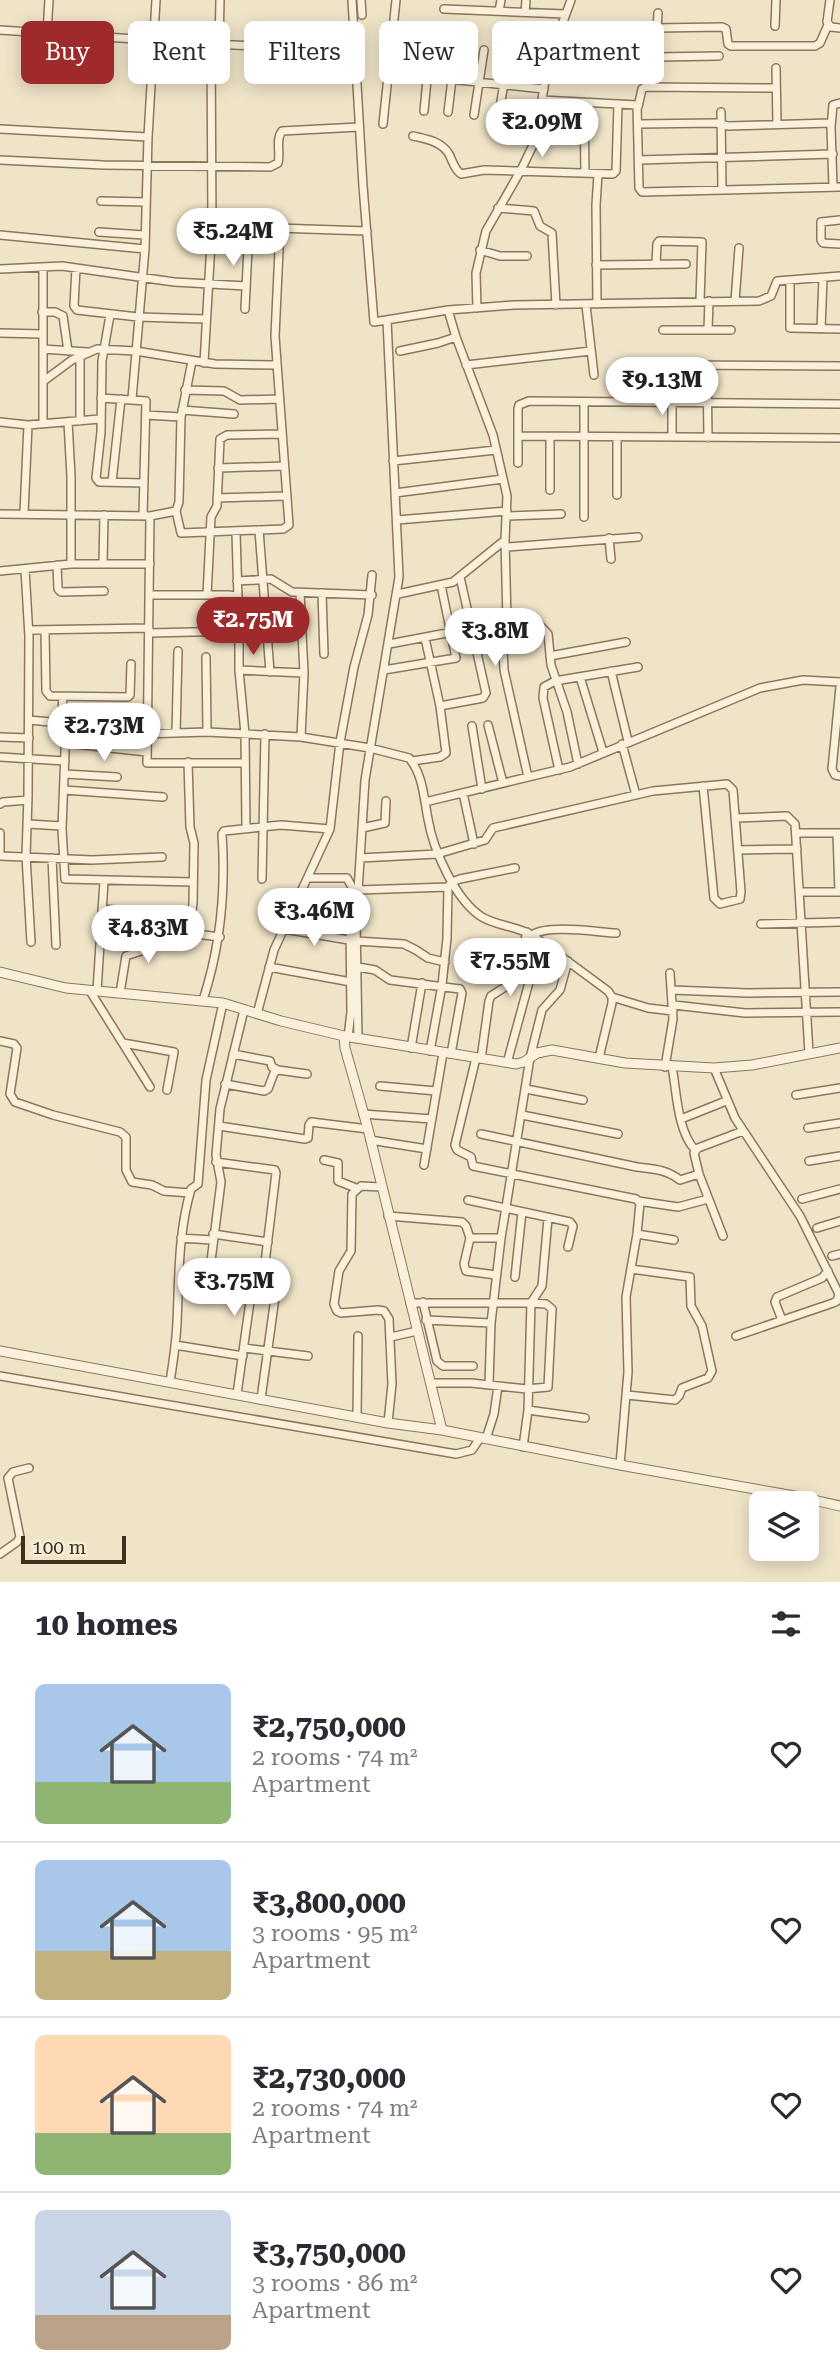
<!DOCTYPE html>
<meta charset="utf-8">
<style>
:root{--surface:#fff;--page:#f7f7f7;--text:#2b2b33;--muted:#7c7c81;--line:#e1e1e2;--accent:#9e2a2b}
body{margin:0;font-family:"Roboto Serif",serif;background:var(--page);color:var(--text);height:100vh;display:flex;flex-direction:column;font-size:26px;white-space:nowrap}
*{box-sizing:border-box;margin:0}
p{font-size:23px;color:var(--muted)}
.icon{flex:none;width:38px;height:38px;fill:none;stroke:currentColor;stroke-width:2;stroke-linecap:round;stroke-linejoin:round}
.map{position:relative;height:1582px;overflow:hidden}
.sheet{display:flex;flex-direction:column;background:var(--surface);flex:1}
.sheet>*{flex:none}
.guide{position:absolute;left:21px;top:21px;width:798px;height:63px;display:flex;gap:14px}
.tools{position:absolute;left:749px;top:1491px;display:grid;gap:14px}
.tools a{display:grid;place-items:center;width:70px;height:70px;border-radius:10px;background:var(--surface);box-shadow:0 4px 18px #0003;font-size:35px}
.scale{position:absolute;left:21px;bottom:18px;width:105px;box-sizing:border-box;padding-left:7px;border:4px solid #3d2e20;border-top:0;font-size:19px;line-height:24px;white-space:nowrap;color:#3d2e20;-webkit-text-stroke:5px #f7eed8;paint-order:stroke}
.price{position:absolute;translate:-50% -60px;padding:0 16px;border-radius:24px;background:#fff;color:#222;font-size:23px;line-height:46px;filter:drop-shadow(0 2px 4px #0008)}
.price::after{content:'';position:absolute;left:50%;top:42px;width:21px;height:16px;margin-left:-10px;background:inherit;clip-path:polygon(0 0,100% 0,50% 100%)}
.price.selected{background:var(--accent);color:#fff}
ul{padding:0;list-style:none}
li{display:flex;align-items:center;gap:21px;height:175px;padding:0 35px}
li+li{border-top:2px solid var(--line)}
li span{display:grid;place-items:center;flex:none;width:196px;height:140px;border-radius:10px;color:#555}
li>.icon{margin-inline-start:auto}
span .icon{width:84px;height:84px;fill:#fffc;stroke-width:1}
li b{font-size:30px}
h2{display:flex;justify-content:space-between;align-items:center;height:84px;padding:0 35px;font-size:30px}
.tag{padding:0 24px;border-radius:10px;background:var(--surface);box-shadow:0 4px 18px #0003;font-size:24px;line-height:63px}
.tag.selected{background:var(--accent);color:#fff}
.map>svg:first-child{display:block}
</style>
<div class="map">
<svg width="840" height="1582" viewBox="0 0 840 1582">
<rect width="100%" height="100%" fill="#f0e4c8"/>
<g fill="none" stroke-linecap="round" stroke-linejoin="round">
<g stroke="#8d765c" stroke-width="10">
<path id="minor" d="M352,0L363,186L374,322L448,310L514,305L759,301L771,296L777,281L840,276
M361,0L362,15
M830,0L827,22L831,27L840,28
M444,9L565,14
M499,11L501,0
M525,12L526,0
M393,26L427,30
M560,26L657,37
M775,26L776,0
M657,28L722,27L726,29L728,44L731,46H815L820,43L828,25
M0,30L211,44L279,47
M47,33L49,0
M219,45L220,0
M656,57L719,56
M776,68L777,124
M606,75L624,77L654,75L658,13
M542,100L637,105L639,188L642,192L840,187
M584,102L585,173
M500,107L509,53
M638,107L642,89L645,87L776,88
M424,111L427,80L430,77L544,89
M448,112L452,79
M721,112L722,190
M474,115L484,50
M383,124L396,0
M638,124L716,123L728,126L831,123
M0,129L148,137
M413,136C426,139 441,141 449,154C453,162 454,169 461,174L484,170L613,174L616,171L618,104
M0,160L103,165L270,167L278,163C281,153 275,140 282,131L359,127
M639,160L833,154
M833,187L831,127L833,105L840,103
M101,201L146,202
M498,208L534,211L540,226L552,233L556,305
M840,220L821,222V240L823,243L840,244
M212,226L367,231
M99,232L144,235
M0,235L145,249
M480,250L500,256H527
M656,264L657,244L659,241L702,242L700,301
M596,265L686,264
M76,268L74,306L77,310L138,317L205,319
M0,269L62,266L174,282L246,286
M790,280V328L840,329
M735,301L739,248
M597,304L596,205L598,174
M586,305L594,375
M477,308L476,273L486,231L521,170L535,141L548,63L571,0
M245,309L249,227
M448,310L456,337L493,435L507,496L505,540L507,620L503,649L504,670L528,777
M42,312H55L63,316L68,351
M110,315L102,361L101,432L96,478L99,482L144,483
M821,329L823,278
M663,330H731
M708,330L709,301
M0,333L42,334
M43,349L87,352
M400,351L438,343L456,337
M204,363L212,226L211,44
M466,365L591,351
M707,366L708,438
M45,380L72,360L97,349L136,351L215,364L276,365
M185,390L224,391L240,400L279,399
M101,398L146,401L143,516
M132,399L145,249L148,137L156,0
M182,410L234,414
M146,415L181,417
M80,421V356
M0,422L28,425L100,419
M68,422L71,476V564
M43,423V267
M518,436L840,438
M550,437V490
M672,437V369L676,365L840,366
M393,461L496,450
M518,463V409L519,405L529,401L840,404
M218,468L284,466
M112,482L121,399
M395,493L503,479
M617,495V437
M217,498L286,496
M176,511L181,533L283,529L289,525L275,336L280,229
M24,513L28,425
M0,514L150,516L176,511L179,502L181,417L192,361
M150,516L147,763H244
M507,516L561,514
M584,517V402
M397,520L507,511
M259,530L270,672
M236,532L238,598
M609,538L611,559
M507,547L638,537
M103,563L104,515
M57,565L58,589L61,592L104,591
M25,569L29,637L28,796L26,856L31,942
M0,571L71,564H150
M237,581L271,579L292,592L372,595
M300,593L304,673L301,737
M322,593L324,654
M398,594L453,582L505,540
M149,595H229L235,596L239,602V670L245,734L246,828
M207,595L211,517L217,506L220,439L227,435L281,434
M507,620L538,623L548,634L551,665L567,712L578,764
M29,630L149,628
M45,630L46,691L50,696L128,697L130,695L131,664
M149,633L239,631
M389,644L452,632
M550,656L626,642
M206,657L207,732
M239,670L304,673
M384,670L456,658L441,585
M611,671L628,741
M580,677L603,752
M840,687L832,769L835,775L840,776
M440,706L483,698L486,693L460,577
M29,720L61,723L111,735L207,732L301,737L370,748L409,758C423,774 424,799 428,819C433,849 455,900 482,917C497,926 516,926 532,935L608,991L612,997V1003L599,1058
M61,723L63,697
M66,725L62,829L65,879L193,882
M488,725L503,783
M472,726L482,789
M176,733L178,651
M0,737L29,738
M65,743L147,752
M622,744L636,795
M0,757L65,761
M412,761L440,757L446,753L440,706L425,638
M188,762L190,827L194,843L193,903L189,933
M559,770L543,698L544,687L555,681L638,667
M65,774L117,777
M64,790L163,797
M463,793L474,844
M425,802L570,767L760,688L803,680L840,682
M0,804L3,802L28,800
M735,818L787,816L795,824L809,1053
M28,824L62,826
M362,828L385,823L386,801
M0,833V856
M797,833H839
M837,833L839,892
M738,850L797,849
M0,856L92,860L162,857
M52,858L56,945
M360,858L437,854L485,840L493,828L653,791L727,784L733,790L741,892L740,899L720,904L714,898L703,786
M308,878H347L352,887L350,927L351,1012L348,1037
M262,879L265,734
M358,890L448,887
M800,892H840
M102,909L159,913
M761,924L840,922
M284,929L349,940
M163,930L220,937
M532,935C548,924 596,932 616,933
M356,941L404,944L416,950L428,958L445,962
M269,967L351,982
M358,967L375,970L390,980L460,989L462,993L451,1054
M672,990L748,993L840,992
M90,991L150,1087
M97,991L104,881
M120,993L126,956L141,951L142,929
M612,997L648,1008L673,1011
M203,1000C221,945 226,892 222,834L224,831L281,825L330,829
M674,1005L745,1013L840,1012
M244,1010L220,1109L216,1155L221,1182L208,1285L211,1289L251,1297
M257,1014L274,950L330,829L340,742L354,667L368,615L372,575
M358,1039L356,923L365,780L399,577L387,320
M0,1041L14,1044L17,1048L10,1094L15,1102L53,1115L120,1132L126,1137V1170L132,1182L152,1185L164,1191L190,1193
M123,1043L174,1052L167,1090
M411,1048L422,983
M430,1051L442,985L447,938L448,887L452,882L460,879L515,868
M233,1054L270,1061L272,1067L278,1070
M476,1058L455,1145L457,1150L471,1157L473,1166L636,1199L640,1203L637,1234L626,1297L628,1372L620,1465
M481,1059L489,1001L491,996L513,982L527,932
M507,1063L540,942
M665,1067L673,1019L670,973
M672,1067C677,1093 677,1130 695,1150
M714,1068L735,1118L800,1216L839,1294L837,1301L833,1303L736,1336
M225,1084L264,1091L268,1089L274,1073L278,1070L307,1074
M380,1086L436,1091
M526,1089L583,1100
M796,1095L840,1088
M363,1114L432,1119
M522,1115L618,1134
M681,1119L726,1101
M219,1126L305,1139L308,1138L309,1125L311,1122L368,1129
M808,1128L840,1123
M481,1134L637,1167C653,1169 666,1169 680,1180L699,1174
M370,1140L427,1149
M324,1160L338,1163V1181L356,1188
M809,1161L840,1156
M216,1162L275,1170L276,1173L264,1271L268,1277L275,1278L277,1283L261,1399
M424,1165L443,1053
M381,1187L361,1186L352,1194L351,1251L339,1271L334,1304L337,1311L341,1313L378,1310L384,1311L389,1319L392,1384L388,1423
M802,1199L840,1189
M468,1200L570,1222L573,1226L568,1247
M638,1201L678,1207L708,1199
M388,1216L462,1222L466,1226L470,1238H501
M817,1228L840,1221
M213,1234L268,1242
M637,1234L674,1240
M723,1236L699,1174L694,1153L698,1148L743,1131
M181,1238L212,1240
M470,1238L464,1264L466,1271L496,1275
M832,1256L840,1254
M515,1277L522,1212
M423,1302L437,1361L443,1366H473
M410,1303H531L546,1304L552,1309L548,1387L527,1389L471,1383H430
M426,1320L491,1323
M782,1320L775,1302L777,1297L822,1278L828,1271
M391,1337L417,1331
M175,1345L243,1356
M244,1348L308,1356
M0,1376L456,1454L472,1450L480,1438
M170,1382C173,1363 176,1343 177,1323C179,1278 178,1233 191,1189L198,1184L206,1080L223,1003
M489,1384L491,1323L501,1238L530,1058L542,1010L560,990L568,961
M237,1394L253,1280L255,1276L265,1275
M627,1395L675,1400L679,1396L682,1388L708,1378L712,1371L702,1326L691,1306L690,1277L631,1269
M528,1410L585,1418
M357,1417L358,1336
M486,1439L494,1414L498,1386
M523,1447L528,1410L531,1303L542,1286L548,1218
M0,1554L17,1542L20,1537L8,1478L13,1472L29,1468"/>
</g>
<g stroke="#8d765c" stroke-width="11">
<path id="tertiary" d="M0,972L66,988L223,1003L281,1021L344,1036L516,1064L524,1062L537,1053L552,1050L625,1063L714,1068L752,1065L840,1048
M344,1036L345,1048L368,1129L442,1430
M0,1351L388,1423L442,1430L620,1465L800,1497L840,1506"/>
</g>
<use href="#minor" stroke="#faf1dc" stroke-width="7"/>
<use href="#tertiary" stroke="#faf1dc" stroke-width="9"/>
</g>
</svg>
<div class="tools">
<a><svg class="icon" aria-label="layers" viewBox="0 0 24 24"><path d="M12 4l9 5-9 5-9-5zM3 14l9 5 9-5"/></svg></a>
</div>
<div class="scale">100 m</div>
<b class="price" style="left:542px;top:159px">₹2.09M</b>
<b class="price" style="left:233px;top:268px">₹5.24M</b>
<b class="price" style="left:662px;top:417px">₹9.13M</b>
<b class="price selected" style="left:253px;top:657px">₹2.75M</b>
<b class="price" style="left:495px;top:668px">₹3.8M</b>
<b class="price" style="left:104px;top:763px">₹2.73M</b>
<b class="price" style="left:314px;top:948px">₹3.46M</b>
<b class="price" style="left:148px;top:965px">₹4.83M</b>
<b class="price" style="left:510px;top:998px">₹7.55M</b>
<b class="price" style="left:234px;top:1318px">₹3.75M</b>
<div class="guide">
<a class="tag selected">Buy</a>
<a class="tag">Rent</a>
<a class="tag">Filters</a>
<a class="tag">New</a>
<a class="tag">Apartment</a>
</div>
</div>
<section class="sheet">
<h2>10 homes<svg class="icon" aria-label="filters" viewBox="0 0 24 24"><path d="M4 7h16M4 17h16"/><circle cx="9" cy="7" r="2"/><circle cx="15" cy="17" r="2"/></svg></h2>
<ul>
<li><span style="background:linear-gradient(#a9c7e8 70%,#8fb573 0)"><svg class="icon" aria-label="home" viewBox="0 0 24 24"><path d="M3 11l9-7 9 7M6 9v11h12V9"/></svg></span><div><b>₹2,750,000</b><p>2 rooms · 74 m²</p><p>Apartment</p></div><svg class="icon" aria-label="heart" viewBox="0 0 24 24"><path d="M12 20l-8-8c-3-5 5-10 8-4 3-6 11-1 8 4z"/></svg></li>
<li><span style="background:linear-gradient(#a9c7e8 65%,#c2b280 0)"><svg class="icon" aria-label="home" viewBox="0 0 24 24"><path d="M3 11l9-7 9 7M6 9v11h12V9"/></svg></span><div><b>₹3,800,000</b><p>3 rooms · 95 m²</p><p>Apartment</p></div><svg class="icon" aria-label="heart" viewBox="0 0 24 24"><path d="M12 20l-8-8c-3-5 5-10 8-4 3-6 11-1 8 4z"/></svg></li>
<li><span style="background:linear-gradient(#ffd9b3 70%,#8fb573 0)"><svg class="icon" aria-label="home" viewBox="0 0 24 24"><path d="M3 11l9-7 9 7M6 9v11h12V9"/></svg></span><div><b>₹2,730,000</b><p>2 rooms · 74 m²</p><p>Apartment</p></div><svg class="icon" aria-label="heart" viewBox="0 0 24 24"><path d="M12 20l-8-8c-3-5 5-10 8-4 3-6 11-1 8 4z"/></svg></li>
<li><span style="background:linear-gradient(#c9d6e8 75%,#b9a48a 0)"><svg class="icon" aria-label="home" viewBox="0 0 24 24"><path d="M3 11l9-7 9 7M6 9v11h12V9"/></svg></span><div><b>₹3,750,000</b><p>3 rooms · 86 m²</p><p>Apartment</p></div><svg class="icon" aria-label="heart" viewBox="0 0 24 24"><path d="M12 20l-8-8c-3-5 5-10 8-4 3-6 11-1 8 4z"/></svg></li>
</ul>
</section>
